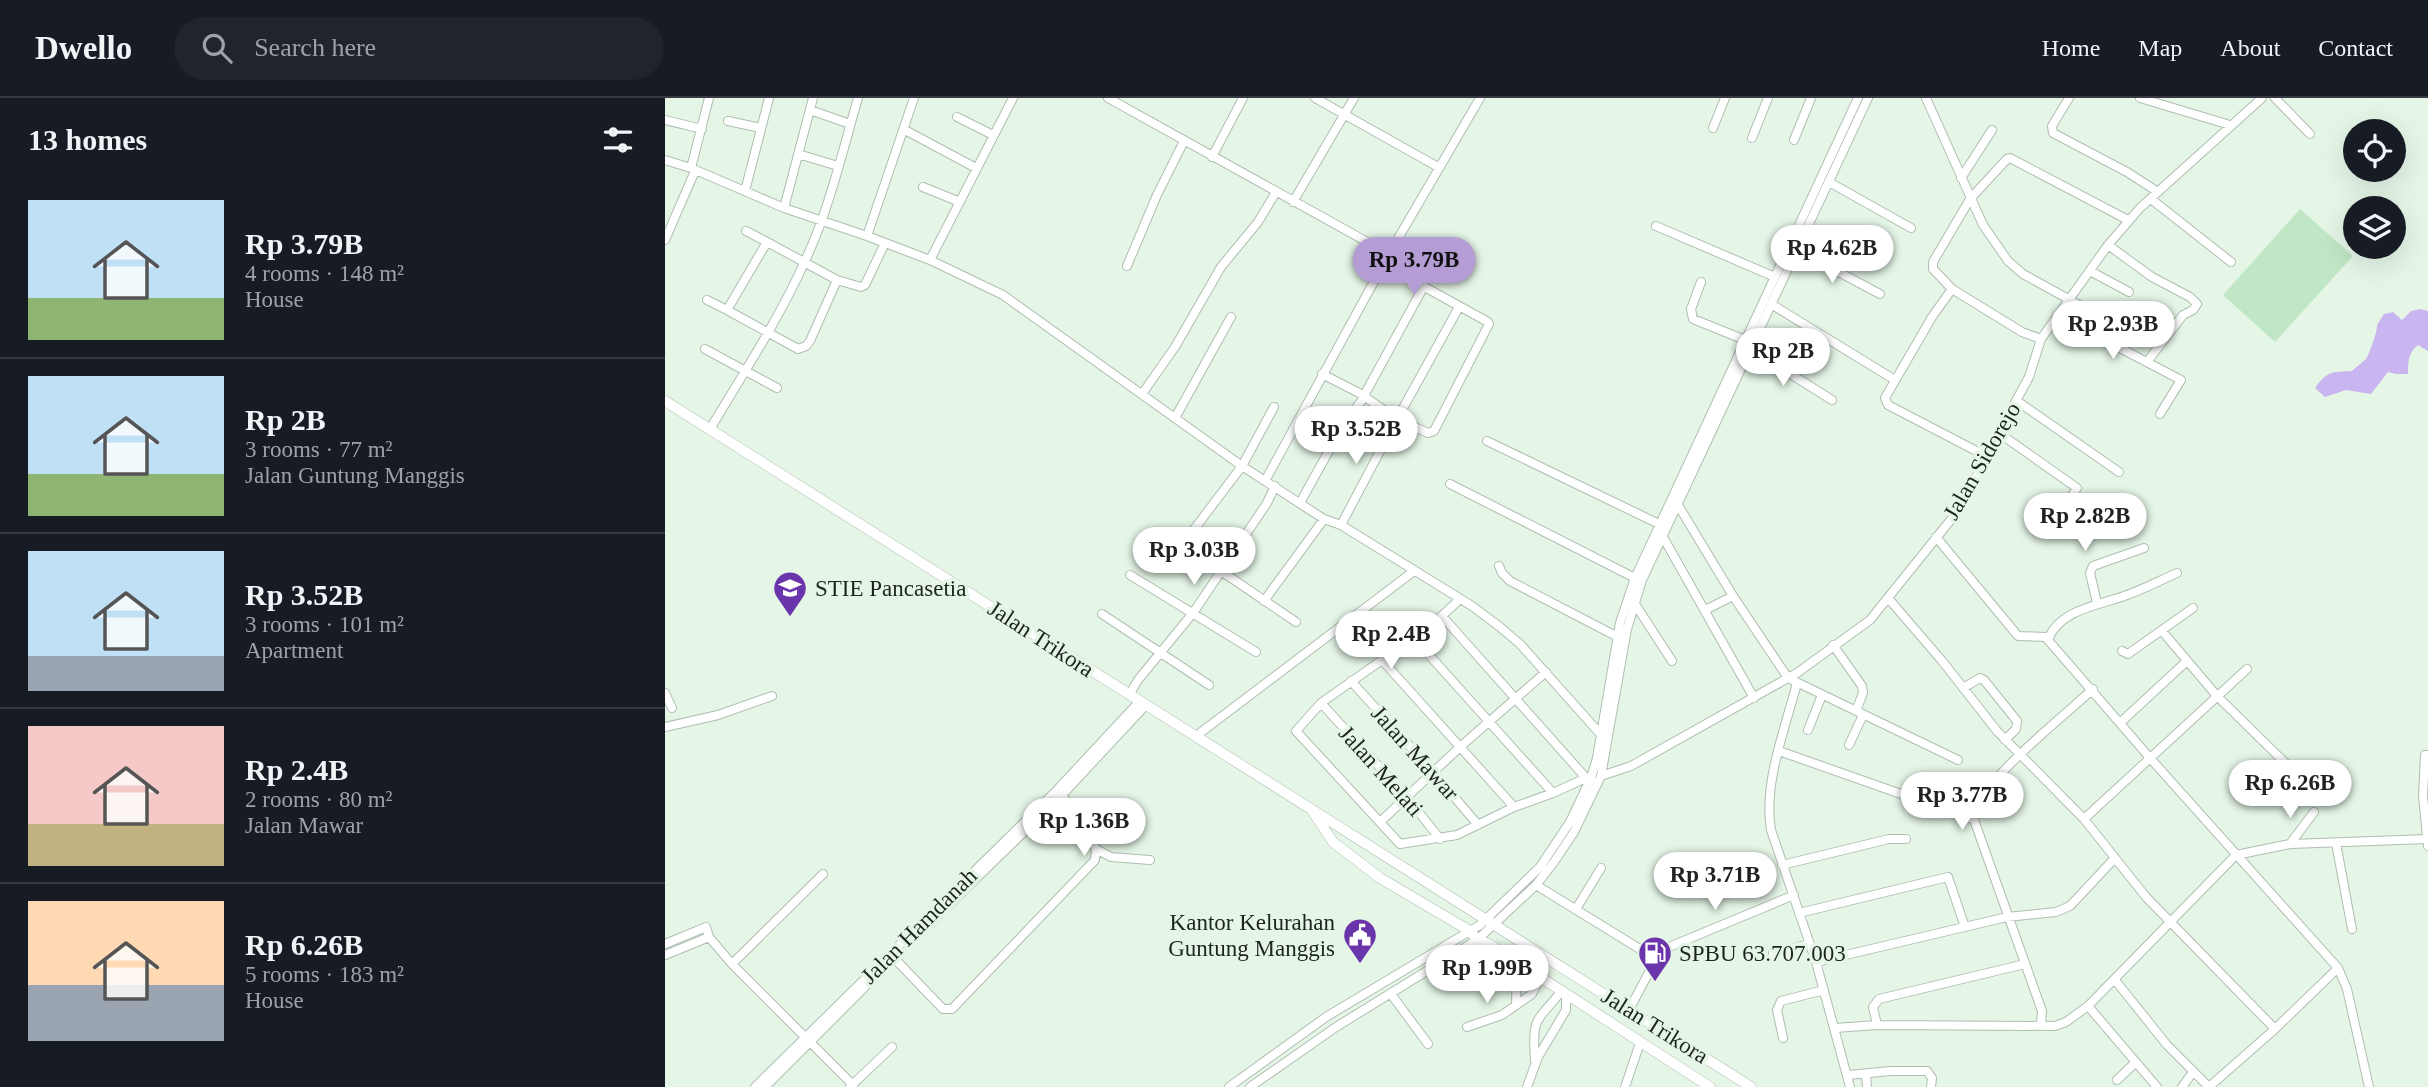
<!DOCTYPE html>
<meta charset="utf-8">
<style>
:root{--surface:#171b24;--page:#20242c;--text:#f1f3f6;--muted:#9ea1a6;--line:#363941;--accent:#b49dd4}
body{margin:0;font-family:Georgia,serif;background:var(--page);color:var(--text);height:100vh;display:flex;flex-direction:column;font-size:26px;white-space:nowrap}
*{box-sizing:border-box;margin:0}
p{font-size:23px;color:var(--muted)}
.icon{flex:none;width:38px;height:38px;fill:none;stroke:currentColor;stroke-width:2;stroke-linecap:round;stroke-linejoin:round}
.map{position:relative;flex:1;overflow:hidden}
.panel{display:flex;flex-direction:column;background:var(--surface);width:665px}
.panel>*{flex:none}
.controls{position:absolute;left:1678px;top:21px;display:grid;gap:14px}
.controls a{display:grid;place-items:center;width:63px;height:63px;border-radius:50%;background:var(--surface);box-shadow:0 7px 28px #0002;font-size:35px}
.price{position:absolute;translate:-50% -60px;padding:0 16px;border-radius:24px;background:#fff;color:#222;font-size:23px;line-height:46px;filter:drop-shadow(0 2px 4px #0008)}
.price::after{content:'';position:absolute;left:50%;top:42px;width:21px;height:16px;margin-left:-10px;background:inherit;clip-path:polygon(0 0,100% 0,50% 100%)}
.price.active{background:var(--accent);color:#111}
ul{padding:0;list-style:none}
li{display:flex;align-items:center;gap:21px;height:175px;padding:0 28px}
li+li{border-top:2px solid var(--line)}
li span{display:grid;place-items:center;flex:none;width:196px;height:140px;border-radius:0px;color:#555}
li>.icon{margin-inline-start:auto}
span .icon{width:84px;height:84px;fill:#fffc;stroke-width:1}
li b{font-size:30px}
h2{display:flex;justify-content:space-between;align-items:center;height:84px;padding:0 28px;font-size:30px}
header{display:flex;align-items:center;gap:42px;box-sizing:border-box;height:98px;padding:0 35px;background:var(--surface);border-bottom:2px solid var(--line)}
header strong{font-size:33px}
nav{display:flex;gap:38px;margin-inline-start:auto;font-size:24px}
.search{width:490px;height:63px;background:var(--page);display:flex;align-items:center;gap:18px;box-sizing:border-box;padding:0 24px;border-radius:38px;color:var(--muted);font-size:26px}
main{display:flex;flex:1;min-height:0}
.map>svg:first-child{display:block}
</style>
<header>
<strong>Dwello</strong>
<div class="search"><svg class="icon" aria-label="search" viewBox="0 0 24 24"><circle cx="10" cy="10" r="6"/><path d="M15 15l6 6"/></svg>Search here</div>
<nav><a>Home</a><a>Map</a><a>About</a><a>Contact</a></nav>
</header>
<main>
<section class="panel">
<h2>13 homes<svg class="icon" aria-label="filters" viewBox="0 0 24 24"><path d="M4 7h16M4 17h16"/><circle cx="9" cy="7" r="2"/><circle cx="15" cy="17" r="2"/></svg></h2>
<ul>
<li><span style="background:linear-gradient(#bfe0f5 70%,#8fb573 0)"><svg class="icon" aria-label="home" viewBox="0 0 24 24"><path d="M3 11l9-7 9 7M6 9v11h12V9"/></svg></span><div><b>Rp 3.79B</b><p>4 rooms · 148 m²</p><p>House</p></div></li>
<li><span style="background:linear-gradient(#bfe0f5 70%,#8fb573 0)"><svg class="icon" aria-label="home" viewBox="0 0 24 24"><path d="M3 11l9-7 9 7M6 9v11h12V9"/></svg></span><div><b>Rp 2B</b><p>3 rooms · 77 m²</p><p>Jalan Guntung Manggis</p></div></li>
<li><span style="background:linear-gradient(#bfe0f5 75%,#9aa5b1 0)"><svg class="icon" aria-label="home" viewBox="0 0 24 24"><path d="M3 11l9-7 9 7M6 9v11h12V9"/></svg></span><div><b>Rp 3.52B</b><p>3 rooms · 101 m²</p><p>Apartment</p></div></li>
<li><span style="background:linear-gradient(#f6c9c9 70%,#c2b280 0)"><svg class="icon" aria-label="home" viewBox="0 0 24 24"><path d="M3 11l9-7 9 7M6 9v11h12V9"/></svg></span><div><b>Rp 2.4B</b><p>2 rooms · 80 m²</p><p>Jalan Mawar</p></div></li>
<li><span style="background:linear-gradient(#ffd9b3 60%,#9aa5b1 0)"><svg class="icon" aria-label="home" viewBox="0 0 24 24"><path d="M3 11l9-7 9 7M6 9v11h12V9"/></svg></span><div><b>Rp 6.26B</b><p>5 rooms · 183 m²</p><p>House</p></div></li>
</ul>
</section>
<div class="map">
<svg width="1763" height="989" viewBox="0 0 1763 989">
<rect width="100%" height="100%" fill="#e5f6e7"/>
<path fill="#c0e6c5" d="M1635,111L1688,158L1610,244L1558,197Z"/>
<path fill="#c9b5ef" d="M1756,211L1763,213V253L1753,247C1743,255 1743,264 1743,276H1731L1723,274L1706,296L1681,292L1660,299L1650,290C1662,273 1667,274 1687,273C1691,269 1697,265 1701,261C1704,257 1713,232 1712,227L1719,216L1728,214L1737,222L1746,213Z"/>
<g fill="none" stroke-linecap="round" stroke-linejoin="round">
<g stroke="#aebeb0" stroke-width="10">
<path id="minor" d="M443,0L724,156L600,383
M650,0L773,69
M1261,0L1318,127L1343,163L1358,176L1456,230
M1404,0L1387,28L1388,35L1462,74L1493,94
M1475,0L1565,27
M1610,0L1645,36
M145,12L185,26
M292,19L328,37
M0,22L37,31
M63,23L96,30
M1048,30L1060,0
M238,31L311,70
M1087,40L1103,0
M1129,42L1146,0
M133,56L173,68
M547,59L578,0
M0,62L26,70L119,110L202,138L265,162L338,197L577,368L659,421L676,427L807,508L835,529L855,546L938,639
M26,70L44,0
M1296,80L1327,32
M1164,84L1246,130
M258,89L295,104
M80,93L104,0
M1486,101L1566,164
M628,104L689,0
M119,110L148,0
M991,128L1110,179
M81,133L102,144
M202,138L249,0
M0,142L30,73
M102,144L172,182L145,243L141,248L133,251L62,212Z
M1443,147L1487,179L1525,199L1532,206L1528,212L1518,217L1482,264
M1132,152L1215,196
M724,156L815,0
M265,162L348,0
M718,166L823,224L824,226L769,333L763,335L732,321L794,209
M462,168L492,97L519,43
M1425,173L1464,194
M172,182L196,189L200,187L220,145
M1036,184L1026,211L1028,221L1080,242
M1287,191L1268,171V164L1305,101L1342,61L1345,60L1463,122
M42,202L62,212
M1106,206L1230,282
M1392,217L1516,282L1495,316
M40,251L112,290
M1086,251L1167,302
M477,296L510,249L556,169L593,124L611,94
M1352,303L1454,374
M510,320L566,219
M677,329L717,350
M45,331C78,276 114,221 140,163C164,112 177,55 193,0
M1334,335L1412,390L1390,423
M822,343L994,426
M1321,358L1223,307L1220,300L1267,219L1287,191L1357,234L1376,241
M785,386L970,480
M635,405L677,329L700,298L657,276
M1013,407L1068,498L1123,580L1293,662
M676,427L732,321L703,301L700,298L701,294L759,188
M493,437L556,473L631,524
M998,439L1089,600
M1271,439L1353,538L1384,539
M515,450L577,368L609,309
M834,468L837,475L845,483L953,539
M1512,475C1496,482 1479,491 1462,497C1436,507 1394,511 1383,542L1485,660L1673,870L1610,931L1544,989
M465,477L591,554
M1223,500L1278,564L1332,633L1419,721L1481,799L1610,931
M794,502L768,526L656,605L631,633L735,746L792,737L849,709L888,695L921,680
M599,503L659,421
M1432,505L1425,475L1428,468L1479,450
M970,506L1007,563
M1040,512L1068,498
M437,516L544,587
M777,518L921,680H926
M1497,533L1552,598L1656,700
M748,539L888,695
M1168,547L1197,588L1198,595L1191,613
M1457,553L1463,556L1528,510
M717,562L849,709
M686,583L769,675L813,727
M1132,585C1120,631 1098,686 1106,732L1151,864L1185,989
M1298,590L1315,580L1319,582L1352,623L1351,631L1340,642
M0,595L7,610
M464,597L473,582L528,515L602,405L610,388
M656,605L741,698L775,741
M1456,624L1522,563
M0,629L53,617L107,598
M1143,632L1157,597
M531,638L749,473
M1184,647L1198,617
M1114,653L1307,721
M1763,657H1760L1758,698L1763,748
M936,678L966,668L1132,575L1205,522L1288,419L1304,395L1321,358L1364,279L1376,241L1443,147L1475,110L1597,0
M395,693L431,751L446,759L485,762
M1419,721L1582,571
M715,724L795,649L881,574
M1671,745L1687,831
M1625,746L1649,714
M1117,767L1224,741H1241
M871,787L991,861
M911,811L936,770
M1134,815L1283,779L1300,829
M251,839L398,696L480,608
M0,846L41,829L44,839L67,866L188,987
M1108,855L1145,846
M0,857L44,839
M229,860L278,911H287L430,762L431,751
M1151,864L1342,819L1391,814L1405,808L1450,760
M67,866L158,776
M1673,870L1682,891L1704,989
M1450,882L1502,947L1544,989
M726,896L763,946
M851,907L852,866
M1423,908L1492,989
M964,912L991,861L1004,849L1129,797
M1212,927L1208,909L1214,901L1360,866
M1376,928L1377,913L1307,716C1325,676 1393,623 1428,591
M802,929L837,917L867,896L874,881
M1170,930L1212,927L1390,928L1401,924L1423,908L1571,757L1625,746L1763,741
M1118,940L1112,912L1116,903L1159,892
M870,963C867,920 870,925 896,894
M1201,976L1202,989
M1183,977L1226,973H1262L1267,980L1266,989
M1452,982L1471,964
M90,989L393,691L474,604
M100,989L209,880
M185,989L227,949
M564,989L661,919L815,827L875,769L905,724L926,680L932,660L955,525L970,480L1193,0
M585,989L671,929L812,842L871,787L889,764L909,734L936,678L962,531L977,482L1203,0
M862,989L873,959L901,912V897
M960,989L975,945
M1517,989L1528,974"/>
</g>
<g stroke="#aebeb0" stroke-width="11">
<path id="major" d="M0,303L1086,989
M648,714L668,744L715,780L805,833L812,842L824,846L1045,989"/>
</g>
<use href="#minor" stroke="#fff" stroke-width="8"/>
<use href="#major" stroke="#fff" stroke-width="10"/>
</g>
<defs>
<g id="university-pin" transform="scale(1.75)"><path d="M0 17L-7.5 6A9.5 9.5 0 1 1 7.5 6Z" fill="#6a34aa" stroke="#e5f6e7"/><path d="M0-5L7-2L0 1L-7-2ZM-4 1L0 2.5L4 1V4Q0 6-4 4Z" fill="#fff"/></g>
<g id="civic-pin" transform="scale(1.75)"><path d="M0 17L-7.5 6A9.5 9.5 0 1 1 7.5 6Z" fill="#6a34aa" stroke="#e5f6e7"/><path d="M-.6-6.5H3V-4.5H.6V-3L4-1V1h2V6H-6V1h2V-1L-.6-3ZM-1.2 2.5V6h2.4V2.5Z" fill="#fff"/></g>
<g id="fuel-pin" transform="scale(1.75)"><path d="M0 17L-7.5 6A9.5 9.5 0 1 1 7.5 6Z" fill="#6a34aa" stroke="#e5f6e7"/><path d="M-5.5-6h7V0h2V4h1.3V-2.5L3-4.5l.8-.8L6-3V5H2.5V1h-1V6h-7ZM-4.2-4.7v3.2H.2V-4.7Z" fill="#fff"/></g>
</defs>
<g fill-rule="evenodd">
<use href="#university-pin" x="125" y="490"/>
<use href="#civic-pin" x="695" y="837"/>
<use href="#fuel-pin" x="990" y="855"/>
</g>
<g text-anchor="middle" dominant-baseline="central" stroke-width="7" stroke-linejoin="round" paint-order="stroke">
<g font-size="23" fill="#1e241f" stroke="#e5f6e7">
<text transform="translate(1317 363) rotate(-60)">Jalan Sidorejo</text>
<text transform="translate(376 541) rotate(33)">Jalan Trikora</text>
<text transform="translate(750 655) rotate(48)">Jalan Mawar</text>
<text transform="translate(716 673) rotate(48)">Jalan Melati</text>
<text transform="translate(254 828) rotate(-45)">Jalan Hamdanah</text>
<text transform="translate(990 928) rotate(32)">Jalan Trikora</text>
</g>
<g font-size="23" fill="#1e241f" stroke="#e5f6e7" text-anchor="start">
<text x="150" y="490">STIE Pancasetia</text>
<text x="670" y="824" text-anchor="end">Kantor Kelurahan<tspan x="670" dy="26">Guntung Manggis</tspan></text>
<text x="1014" y="855">SPBU 63.707.003</text>
</g>
</g>
</svg>
<div class="controls">
<a><svg class="icon" aria-label="locate" viewBox="0 0 24 24"><circle cx="12" cy="12" r="6"/><path d="M12 2v4M12 18v4M2 12h4M18 12h4"/></svg></a>
<a><svg class="icon" aria-label="layers" viewBox="0 0 24 24"><path d="M12 4l9 5-9 5-9-5zM3 14l9 5 9-5"/></svg></a>
</div>
<b class="price" style="left:1167px;top:187px">Rp 4.62B</b>
<b class="price active" style="left:749px;top:199px">Rp 3.79B</b>
<b class="price" style="left:1448px;top:263px">Rp 2.93B</b>
<b class="price" style="left:1118px;top:290px">Rp 2B</b>
<b class="price" style="left:691px;top:368px">Rp 3.52B</b>
<b class="price" style="left:1420px;top:455px">Rp 2.82B</b>
<b class="price" style="left:529px;top:489px">Rp 3.03B</b>
<b class="price" style="left:726px;top:573px">Rp 2.4B</b>
<b class="price" style="left:1625px;top:722px">Rp 6.26B</b>
<b class="price" style="left:1297px;top:734px">Rp 3.77B</b>
<b class="price" style="left:419px;top:760px">Rp 1.36B</b>
<b class="price" style="left:1050px;top:814px">Rp 3.71B</b>
<b class="price" style="left:822px;top:907px">Rp 1.99B</b>
</div>
</main>
